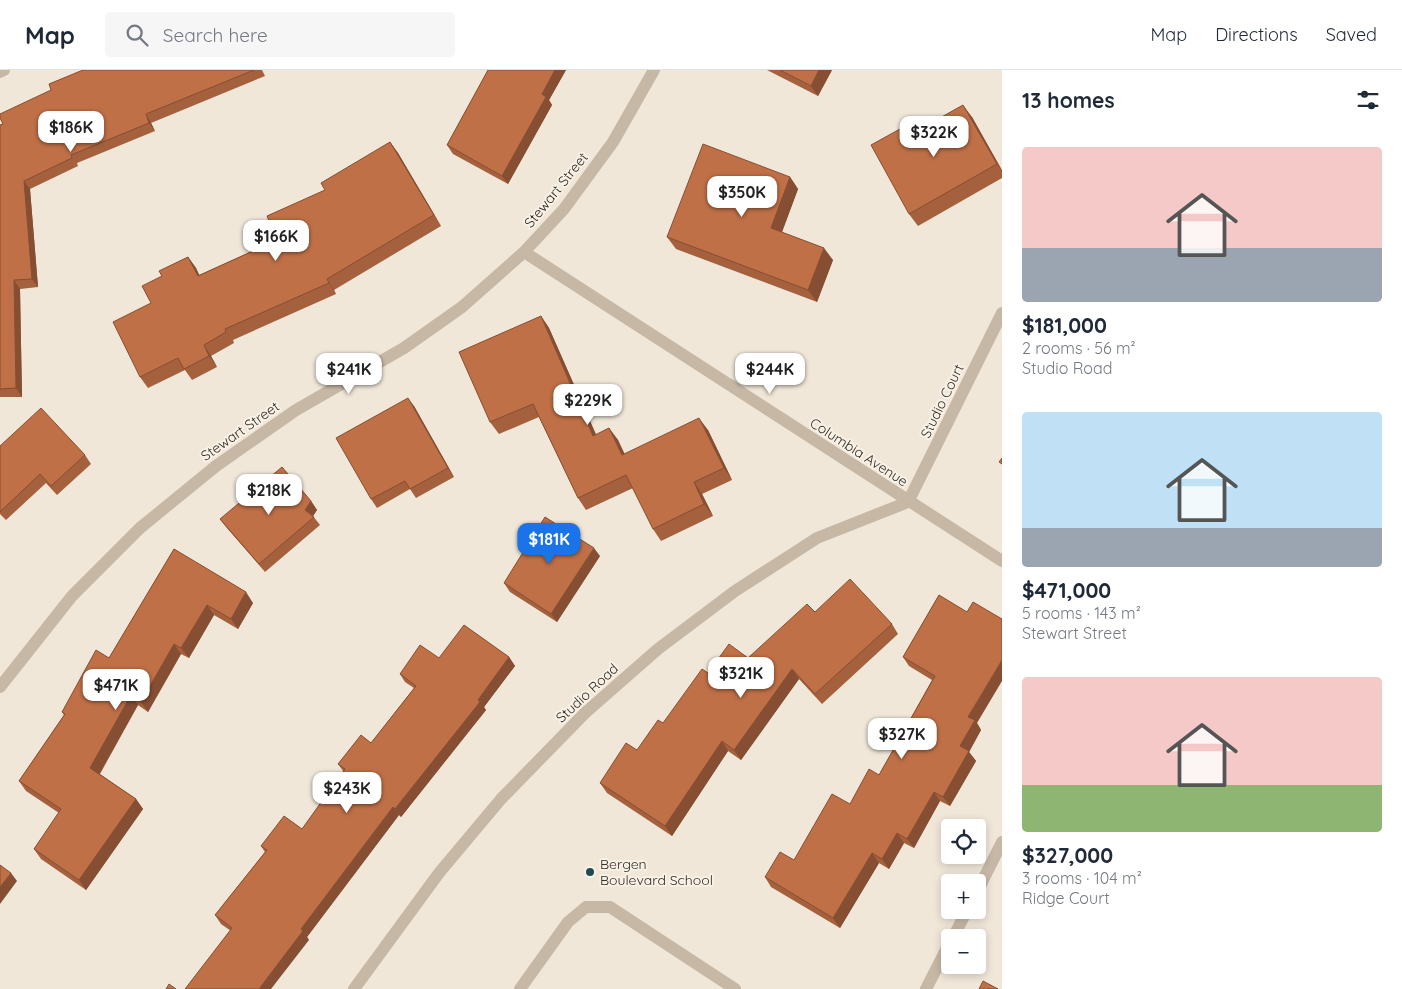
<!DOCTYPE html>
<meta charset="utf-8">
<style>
:root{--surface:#fff;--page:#f6f6f7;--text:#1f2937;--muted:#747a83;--line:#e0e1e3;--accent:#1a73e8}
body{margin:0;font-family:Quicksand,sans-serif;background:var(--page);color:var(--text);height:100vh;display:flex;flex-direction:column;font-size:19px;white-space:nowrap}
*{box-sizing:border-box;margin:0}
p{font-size:16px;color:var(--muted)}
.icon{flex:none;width:28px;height:28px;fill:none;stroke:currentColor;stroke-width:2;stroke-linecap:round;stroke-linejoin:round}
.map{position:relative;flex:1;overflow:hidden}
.sheet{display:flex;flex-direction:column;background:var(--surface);width:400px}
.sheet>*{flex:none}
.buttons{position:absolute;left:941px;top:749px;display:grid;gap:10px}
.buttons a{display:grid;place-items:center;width:45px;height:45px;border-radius:5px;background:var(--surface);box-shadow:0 2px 8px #0003;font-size:25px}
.price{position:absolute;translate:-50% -42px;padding:0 11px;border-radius:10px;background:#fff;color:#222;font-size:16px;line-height:32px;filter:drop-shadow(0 1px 2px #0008)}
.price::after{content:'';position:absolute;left:50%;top:30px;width:15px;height:11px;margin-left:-8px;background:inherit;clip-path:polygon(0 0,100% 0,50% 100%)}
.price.active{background:var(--accent);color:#fff}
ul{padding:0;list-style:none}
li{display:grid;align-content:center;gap:10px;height:265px;padding:0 20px}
li span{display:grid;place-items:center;height:155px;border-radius:5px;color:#555}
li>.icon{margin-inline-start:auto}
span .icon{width:90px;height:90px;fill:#fffc;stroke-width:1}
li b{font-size:21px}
h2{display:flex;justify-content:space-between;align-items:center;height:60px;padding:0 20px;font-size:21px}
header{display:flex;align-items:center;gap:30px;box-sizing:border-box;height:70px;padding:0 25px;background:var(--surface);border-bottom:1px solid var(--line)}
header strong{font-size:24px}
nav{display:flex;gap:28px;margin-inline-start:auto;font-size:18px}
.search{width:350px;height:45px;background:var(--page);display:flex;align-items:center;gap:12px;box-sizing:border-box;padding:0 18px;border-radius:5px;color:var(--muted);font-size:19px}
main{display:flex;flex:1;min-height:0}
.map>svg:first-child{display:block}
</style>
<header>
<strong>Map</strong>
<div class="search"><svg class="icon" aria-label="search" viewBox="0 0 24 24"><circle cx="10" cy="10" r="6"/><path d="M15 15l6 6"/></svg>Search here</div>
<nav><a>Map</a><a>Directions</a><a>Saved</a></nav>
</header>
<main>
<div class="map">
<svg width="1002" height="919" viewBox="0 0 1002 919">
<rect width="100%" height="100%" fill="#f0e7d9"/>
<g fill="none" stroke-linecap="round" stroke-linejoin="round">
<path stroke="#c7b8a6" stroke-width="12" d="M520,919L568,852L586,837H610L735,919"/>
<path stroke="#c7b8a6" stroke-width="12" d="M0,2L4,0
M524,182L1002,491
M0,617L72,526L140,458L216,396L296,340L404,278L462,237L524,182L564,139L613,72L654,0
M978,820L1002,772
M953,868L967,840
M354,919L439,803L501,729L585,643L658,579L735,521L817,468L908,432L1002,243
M926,919L950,872"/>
</g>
<path fill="#a5603d" d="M83,0H262L265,6L151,53L155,61L77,93L78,96L30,119L38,217L20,219L22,327H0V55L51,20Z
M488,0H566L549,30L552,35L508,114L453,84L447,75Z
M767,0H832L818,26Z
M972,47L1002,100V108L918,156L909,144L900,59L906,67Z
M390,72L398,83L441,156L334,220L336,224L233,270L234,273L211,286L217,297L192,310L185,300L148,318L140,307L151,233L162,206L188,187L196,198L199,205L277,170Z
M790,107L798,119L782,162L833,190L817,232L676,179L667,167Z
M541,246L549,258L596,365L609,358L618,370L624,384L708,360L732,410L702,424L713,446L661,471L653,459L633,418L586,440L578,428L539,347L499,364L490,352Z
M414,336L454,407L416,428L410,419L377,438L371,429Z
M0,376L85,385L91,394L57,425L46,413L6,450L0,444Z
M311,431L317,440L313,446L320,455L265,502L226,457L220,449Z
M174,479L253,533L238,559L214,545L189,588L181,584L148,642L138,635L100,704L136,729L143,739L86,820L41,789L34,779L59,743L26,721L19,711L64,645L62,642L109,588Z
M600,486L557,552L510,522L504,513Z
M939,525L977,653L981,660L969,682L976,691L950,736L940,731L914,778L904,773L889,799L879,793L840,858L771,817L765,807L794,790L879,705L932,610L909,596L903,587Z
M815,542L892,554L898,564L822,634L799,609L741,690L728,681L672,766L607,723L600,713L637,680L663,653L708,603L748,588Z
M509,587L515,596L484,637L486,640L401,747L399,745L307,867L309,870L231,861L221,854L215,845L265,782L261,776L302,759L344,702L338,694L371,673L414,618L405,612L400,604L439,588Z"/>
<path fill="#864e32" d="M555,0H566L549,30L552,35L508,114L502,106L542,24Z
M819,0H832L818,26L811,16Z
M963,35L972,47L1002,101L997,94Z
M146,44L151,53L155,61L149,53Z
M390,72L398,83L441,156L434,145Z
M790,107L798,119L779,170L771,158Z
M24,111L30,119L38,217L32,209Z
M824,178L833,190L817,232L808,220Z
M188,187L196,198L205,217L198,206Z
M327,209L334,220L336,224L329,213Z
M14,210L20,219L22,327L16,318Z
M541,246L549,258L602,378L593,366Z
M204,275L211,286L217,297L209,286Z
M408,328L414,336L454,407L448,398Z
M699,348L708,360L732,410L724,398Z
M609,358L618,370L631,397L622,385Z
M694,412L702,424L713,446L704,434Z
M311,431L317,440L311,449L305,440Z
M594,478L600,486L557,552L551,544Z
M246,522L253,533L238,559L231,549Z
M207,535L214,545L189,588L181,578Z
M174,574L181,584L148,642L141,632Z
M509,587L515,596L484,637L486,640L401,747L395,739Z
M1002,590V611L977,653L981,660L969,682L976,691L950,736L943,727L960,676L968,647Z
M792,599L799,609L741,690L734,680Z
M131,625L138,635L97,708L90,698Z
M722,671L728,681L672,766L665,756Z
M934,722L940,731L914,778L907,769Z
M136,729L143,739L86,820L79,810Z
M393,737L399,745L307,867L309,870L271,919H259L301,859Z
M897,763L904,773L889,799L882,789Z
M872,783L879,793L840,858L833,848Z
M11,803L17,811L0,834V817Z"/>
<path fill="#c07047" stroke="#864e32" d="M83,0H254L146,44L149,53L71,85L72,88L24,111L32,209L14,210L16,318L0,319V55L3,54L0,48V44L51,20L49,14Z
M488,0H555L542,24L546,27L502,106L447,75Z
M780,0H819L811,16Z
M963,35L997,94L909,144L871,75L900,59L906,67Z
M390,72L434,145L327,209L329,213L225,259L226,262L204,275L209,286L184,299L178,288L140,307L113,252L151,233L142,216L162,206L159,201L188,187L198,206L277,170L267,146L325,120L321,113Z
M703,74L790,107L771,158L824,178L808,220L667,167Z
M541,246L593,366L609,358L622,385L699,348L724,398L694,412L704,434L653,459L626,405L578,428L533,334L490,352L459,282Z
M408,328L448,398L410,419L405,411L371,429L336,368Z
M41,338L85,385L51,416L40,404L0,442V376Z
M1002,388V394L999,392Z
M282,397L311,431L305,440L314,447L259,494L220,449Z
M545,447L594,478L551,544L504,513Z
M174,479L246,522L231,549L207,535L181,578L174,574L141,632L131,625L90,698L136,729L79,810L34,779L61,739L19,711L65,644L62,642L96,580L109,588Z
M850,509L892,554L815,624L792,599L734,680L722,671L665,756L600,713L626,673L637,680L658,650L663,653L702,599L708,603L729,574L748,588L807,534L815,542Z
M939,525L967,542L973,532L1002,549V590L968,647L975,650L960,676L969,681L943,727L934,722L907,769L897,763L882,789L872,783L833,848L765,807L780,782L794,790L832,724L850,734L869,699L879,705L935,606L903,587Z
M464,555L509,587L478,630L480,632L395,739L393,737L301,859L303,861L259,919H185L232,858L215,845L267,780L261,776L284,746L302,759L345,699L338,694L361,665L371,673L416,616L400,604L420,575L439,588Z
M0,795L11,803L0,817Z
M983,911L998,919H979Z
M169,914L176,919H166Z"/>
<circle fill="#1e4a53" stroke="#f8f1e5" stroke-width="2" cx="590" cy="802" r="5"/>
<g text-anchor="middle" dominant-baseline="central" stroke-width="4" stroke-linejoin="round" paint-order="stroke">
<g font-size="14" fill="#332c26" stroke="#f8f1e5">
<text transform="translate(556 120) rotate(-51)">Stewart Street</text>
<text transform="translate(942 331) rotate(-64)">Studio Court</text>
<text transform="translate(240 361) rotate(-35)">Stewart Street</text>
<text transform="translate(859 382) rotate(33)">Columbia Avenue</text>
<text transform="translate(587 623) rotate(-43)">Studio Road</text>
</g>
<g font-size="14" fill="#332c26" stroke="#f8f1e5" text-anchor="start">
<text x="600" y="794">Bergen<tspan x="600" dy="16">Boulevard School</tspan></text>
</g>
</g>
</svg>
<div class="buttons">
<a><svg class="icon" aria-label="locate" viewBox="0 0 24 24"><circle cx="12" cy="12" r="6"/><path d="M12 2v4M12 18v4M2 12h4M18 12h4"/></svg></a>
<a>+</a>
<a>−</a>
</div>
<b class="price" style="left:71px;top:83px">$186K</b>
<b class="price" style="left:934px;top:88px">$322K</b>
<b class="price" style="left:742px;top:148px">$350K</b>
<b class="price" style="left:276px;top:192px">$166K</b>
<b class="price" style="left:349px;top:325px">$241K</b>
<b class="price" style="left:770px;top:325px">$244K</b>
<b class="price" style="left:588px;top:356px">$229K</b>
<b class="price" style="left:269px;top:446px">$218K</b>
<b class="price active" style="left:549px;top:495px">$181K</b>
<b class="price" style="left:741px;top:629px">$321K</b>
<b class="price" style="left:116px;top:641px">$471K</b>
<b class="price" style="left:902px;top:690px">$327K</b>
<b class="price" style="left:347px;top:744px">$243K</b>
</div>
<section class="sheet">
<h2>13 homes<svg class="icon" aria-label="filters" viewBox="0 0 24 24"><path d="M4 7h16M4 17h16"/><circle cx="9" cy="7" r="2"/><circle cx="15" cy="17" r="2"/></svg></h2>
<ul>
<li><span style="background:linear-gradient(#f6c9c9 65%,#9aa5b1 0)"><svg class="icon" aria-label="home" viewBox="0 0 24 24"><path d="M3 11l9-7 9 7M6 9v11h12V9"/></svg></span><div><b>$181,000</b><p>2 rooms · 56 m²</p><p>Studio Road</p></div></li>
<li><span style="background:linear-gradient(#bfe0f5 75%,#9aa5b1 0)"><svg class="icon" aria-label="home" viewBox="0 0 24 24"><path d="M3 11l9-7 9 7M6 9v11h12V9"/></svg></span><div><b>$471,000</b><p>5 rooms · 143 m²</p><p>Stewart Street</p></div></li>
<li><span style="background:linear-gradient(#f6c9c9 70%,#8fb573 0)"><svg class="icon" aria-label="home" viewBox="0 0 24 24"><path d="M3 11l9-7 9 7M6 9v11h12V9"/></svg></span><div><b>$327,000</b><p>3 rooms · 104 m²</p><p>Ridge Court</p></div></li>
</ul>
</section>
</main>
